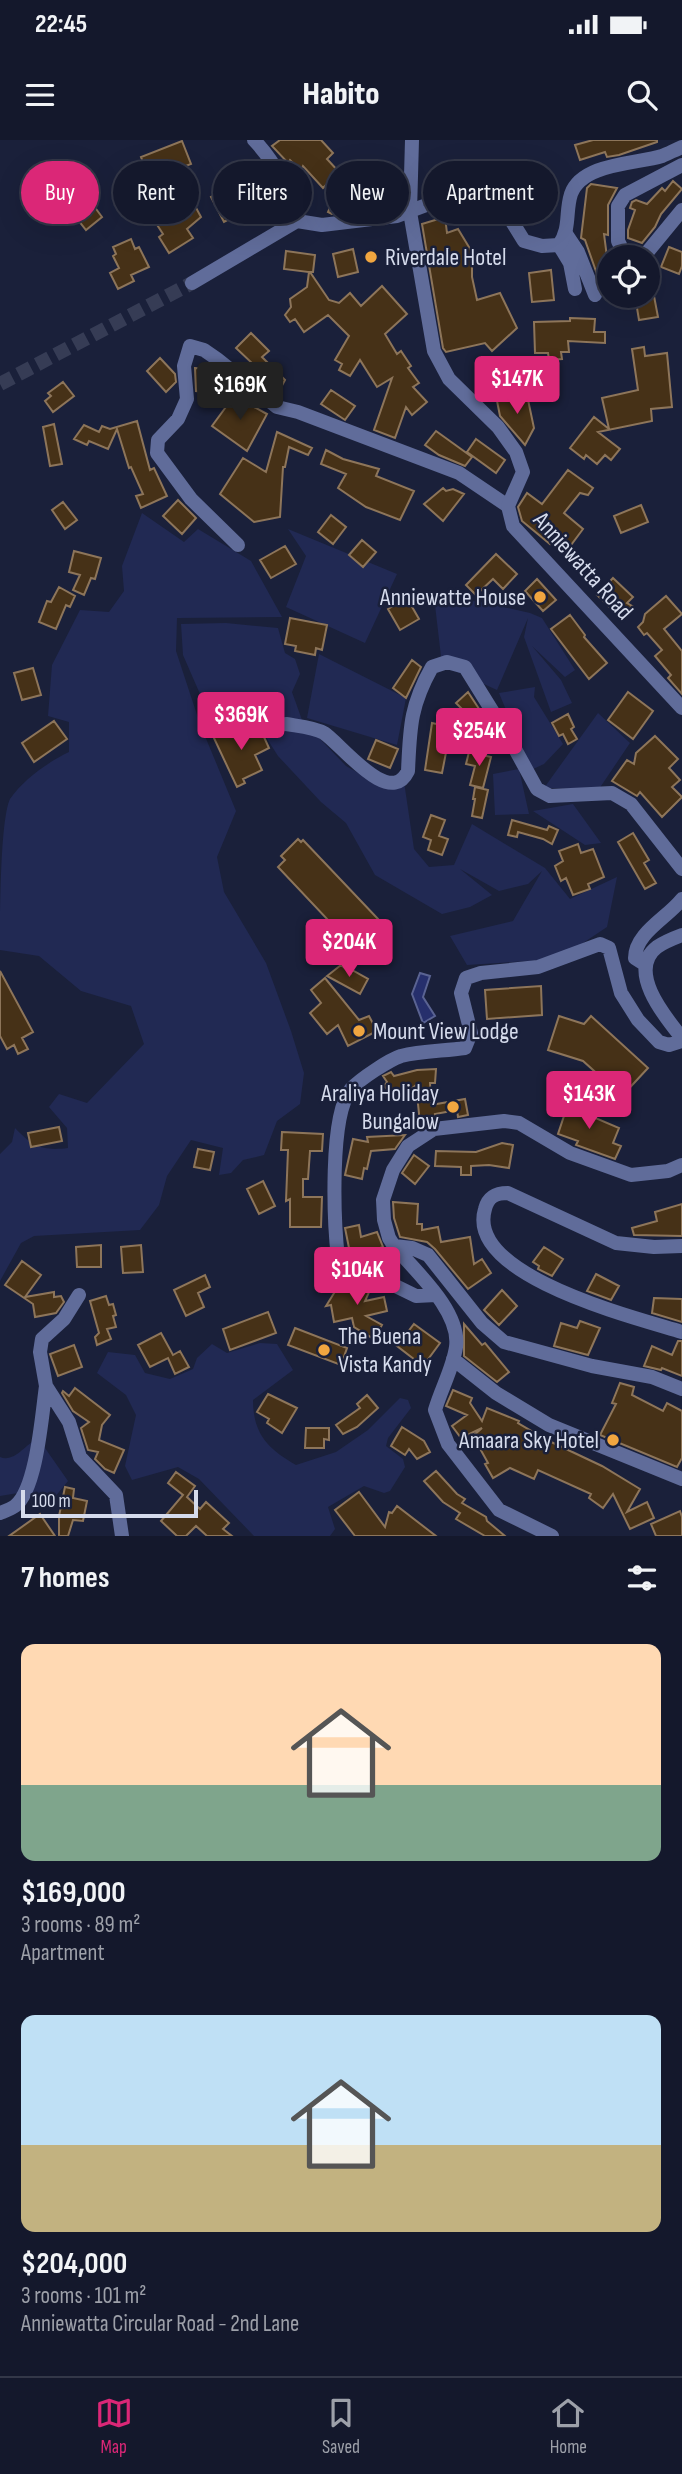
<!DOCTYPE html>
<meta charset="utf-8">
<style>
:root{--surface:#14182c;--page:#1d2134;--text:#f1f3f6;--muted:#9da0a9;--line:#333748;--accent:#db2777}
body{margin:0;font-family:"Sofia Sans Condensed",sans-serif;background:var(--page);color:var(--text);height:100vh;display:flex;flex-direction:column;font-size:26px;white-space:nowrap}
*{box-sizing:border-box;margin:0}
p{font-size:23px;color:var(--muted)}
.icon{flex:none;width:38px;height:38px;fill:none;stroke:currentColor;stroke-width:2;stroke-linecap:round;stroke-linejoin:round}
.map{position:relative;height:1396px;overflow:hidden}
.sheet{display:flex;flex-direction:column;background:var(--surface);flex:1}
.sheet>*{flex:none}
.guide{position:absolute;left:21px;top:21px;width:640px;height:63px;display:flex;gap:14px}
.tools{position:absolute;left:597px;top:105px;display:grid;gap:14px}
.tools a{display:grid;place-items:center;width:63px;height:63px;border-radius:50%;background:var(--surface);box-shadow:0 7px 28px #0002,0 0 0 2px var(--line);font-size:35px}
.scale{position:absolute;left:21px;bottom:18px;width:177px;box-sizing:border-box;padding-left:7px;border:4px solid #d5dbec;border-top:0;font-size:19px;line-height:24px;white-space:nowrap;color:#d5dbec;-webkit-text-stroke:5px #1a203a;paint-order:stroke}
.price{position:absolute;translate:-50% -60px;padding:0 16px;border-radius:7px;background:var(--accent);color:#fff;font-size:23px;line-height:46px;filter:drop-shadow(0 2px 4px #0008)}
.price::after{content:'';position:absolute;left:50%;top:42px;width:21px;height:16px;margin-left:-10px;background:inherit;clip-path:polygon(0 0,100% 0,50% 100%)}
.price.on{background:#222;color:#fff}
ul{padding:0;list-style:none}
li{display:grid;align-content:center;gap:14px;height:371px;padding:0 21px}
li span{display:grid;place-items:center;height:217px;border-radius:14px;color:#555}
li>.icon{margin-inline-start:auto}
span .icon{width:126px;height:126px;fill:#fffc;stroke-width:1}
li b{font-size:30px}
h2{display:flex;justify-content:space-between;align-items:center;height:84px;padding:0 21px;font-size:30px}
.tag{padding:0 24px;border-radius:32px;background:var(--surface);box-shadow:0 7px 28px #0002,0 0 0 2px var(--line);font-size:24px;line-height:63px}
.tag.on{background:var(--accent);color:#fff}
.status{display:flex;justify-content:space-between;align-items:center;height:49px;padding:0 35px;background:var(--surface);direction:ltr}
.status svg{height:19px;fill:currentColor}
header{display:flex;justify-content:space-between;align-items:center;height:91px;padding:0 21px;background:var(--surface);font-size:32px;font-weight:800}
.tab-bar{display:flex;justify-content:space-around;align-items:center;height:98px;border-top:2px solid var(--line);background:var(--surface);font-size:19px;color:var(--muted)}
.tab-bar a{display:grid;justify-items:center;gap:4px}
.tab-bar .on{color:var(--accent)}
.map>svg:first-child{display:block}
</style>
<div class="status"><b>22:45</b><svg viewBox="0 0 49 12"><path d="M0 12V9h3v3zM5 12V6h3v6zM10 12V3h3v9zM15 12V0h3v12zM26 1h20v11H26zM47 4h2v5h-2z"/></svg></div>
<header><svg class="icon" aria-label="menu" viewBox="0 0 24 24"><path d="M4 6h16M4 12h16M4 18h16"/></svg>Habito<svg class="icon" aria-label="search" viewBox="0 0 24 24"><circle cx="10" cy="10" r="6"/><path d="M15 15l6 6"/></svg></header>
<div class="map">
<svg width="682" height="1396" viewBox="0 0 682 1396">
<rect width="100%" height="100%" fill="#1a203a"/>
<path fill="#212953" d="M142,373L184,402L198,389L251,421L282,477L177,478L176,511L200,584L236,671L217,717L224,752L266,823L291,891L304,933L300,964L277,981L264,1015L243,1020L231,1033L219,1035L223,1008L191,1000L167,1036L159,1065L140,1090L34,1096L21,1103L0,1141V1014L12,1002L15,988C33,1007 43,1011 68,1008L67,988L49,967L59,954L87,963L144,904L131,866L81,851L39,816L0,810C0,780 0,680 10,659C23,640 48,622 69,612V582L48,576L52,525L80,470L109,472L124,451L122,426Z
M288,389L397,434L365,503L286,467L306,416Z
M476,461L530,473L542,478L575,530L565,537L532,506L561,540L572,563L551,572L524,497L528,478L497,550L442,525L435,465Z
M226,483L278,488L285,513L295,519L300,534L292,552L302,580L346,626L380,645L403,635L414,709L429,727L454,725L472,684L545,728L570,759L617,737L607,787L559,819L467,825L450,796L513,781L542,731L528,744L499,751L460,729L492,755L470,767L442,774L375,735L346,683L321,662L278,616L259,586L210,577L183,515L181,484Z
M319,514L406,558L397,605L307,578Z
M535,547L534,557L563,604L544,624L531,630L499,553Z
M598,573L630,603L599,649L544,648Z
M519,629L529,674L495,675L493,634Z
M573,664L601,703L585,705L533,671Z
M260,1203L277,1204L293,1230L253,1260C253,1294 268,1309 296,1325L336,1312L368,1290L400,1258L408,1260L411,1268L388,1298L386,1306L403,1319L405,1327L390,1351L384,1353L364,1346L328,1367L335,1389L330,1396H254L199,1339L178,1327L132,1340L125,1326L136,1275L126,1255L97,1233L108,1212L135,1215L145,1233L170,1239L193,1229L197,1218L212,1204L227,1213Z
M38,1298L68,1341L45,1369H39L30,1351L0,1356V1317C14,1323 25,1305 38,1298Z"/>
<path fill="#262f6c" stroke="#5a6392" stroke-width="2" d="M420,833L430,836L423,857L435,876L423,883L412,854Z"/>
<path fill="#463117" stroke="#8d755a" stroke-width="2" d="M280,0H321L333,13L327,19L339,32L323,48L303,26L301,31L290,20L288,23L272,6Z
M593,0H657V2L619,15L607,17L605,12L580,20L575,5Z
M182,1L191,24L175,30L181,44L178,46L190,66L194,64L201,77L187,89L193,98L169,113L159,97L163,94L152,77L173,63L167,47L155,52L141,17Z
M379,37L383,57L390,58L392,67L363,70L358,50L348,72L332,74L328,72L343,39L373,53L370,40Z
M545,39L552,54L524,65L518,50Z
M242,40L256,65L224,82L211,57Z
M673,41L682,49L661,74L655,87L642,103L628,98V90L635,70L630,68L632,62L636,60L647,64L662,48L665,51Z
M591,44L617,48L608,65V95L604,94L607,117L605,136L598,137L585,100L581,98L587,48Z
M88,58L102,77L86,90L71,71Z
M445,77L447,93L458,89L472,112V137L477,160L500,153L517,188L492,211L485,203L446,212L443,208L422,84Z
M131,99L135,109L139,107L149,127L131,135L134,141L118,149L110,133L119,128L113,116L116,114L113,107Z
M669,107L682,112V126L679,134L661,127Z
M353,109L358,132L338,137L333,114Z
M286,111L315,115L313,132H310L329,160L339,163L350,153L361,166L382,146L407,174L385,194L397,214L401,211L411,226L408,228L419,243L413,247L427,262L412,275L406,267L395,298L374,290L392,238L377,247L360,220L350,236L339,230L342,224L335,220L349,196L328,175L304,192L295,179L290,182L285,175L291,167L290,159L307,147L309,132L284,129Z
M551,130L554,160L532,162L529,133Z
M635,156H654L658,177L639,180Z
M570,178L595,179L594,192H605V203L568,201L569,212H561L562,219L549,220L548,213H535L534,182L570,181Z
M251,193L269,211L262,217L285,240L277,255L247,231L253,224L236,208Z
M644,207L645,216L667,213L672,267L651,269L652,281L598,292L620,309L611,320L605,315L597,324L586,315L584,319L570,308L594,277L609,289L602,258L638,250L632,209Z
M160,218L175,234L176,242L166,252L147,231Z
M195,228L214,230L212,253L196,251Z
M63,242L74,256L53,272L45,261L51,256L48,253Z
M331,250L355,266L345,280L321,264Z
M527,255L534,288L525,305L500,276L497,261Z
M234,256L267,274L247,311L212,286Z
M137,281L150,330L154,328L167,356L141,368L136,356L143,354L131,327L129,328L117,289L108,309L89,301L87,305L74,299L84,285L99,292L102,286L110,289Z
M54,284L62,324L50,326L43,287Z
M436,291L472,317L465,326L439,315L425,305Z
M277,292L312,308L308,315L289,307L285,327H283L280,377L254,382L220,354L243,318L266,332Z
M476,299L505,320L496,333L467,312Z
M326,310L343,319L379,329L376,336L414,351L400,380L366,367L338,348L346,334L321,324Z
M568,330L593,348L588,355L580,353L564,373L583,389L571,405L558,394L550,404L522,381L518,367L527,353L542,364Z
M443,348L446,351L453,349L464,354L443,381L424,364Z
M178,360L196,378L182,394L163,376Z
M63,362L77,380L65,389L52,370Z
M641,365L648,382L621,393L614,376Z
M331,375L346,387L333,404L318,392Z
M362,400L376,412L363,427L349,415Z
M285,406L296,424L271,438L260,420Z
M74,411L101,418L95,439L91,438L84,455L73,450L80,435L69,432Z
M496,414L517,434L503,449L493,439L476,455L466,445Z
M613,438L633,457L627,463L632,466L621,478L597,455Z
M537,439L556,460L543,471L525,451Z
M59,447L75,456L70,467L66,465L56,489L39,482L47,461L51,462Z
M666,456L682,474L664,489L682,511V554L668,538L671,535L655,516L662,510L647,493L644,495L638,487L643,482L645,474Z
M407,458L419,479L400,490L388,469Z
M570,475L585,495L584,497L607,523L589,539L551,489Z
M290,478L327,485L322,510L316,508L315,515L295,511L296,506L285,504Z
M412,520L421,527L406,558L393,548Z
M33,528L41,555L22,560L14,533Z
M468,552L485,578L474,588L464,577L467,574L456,563Z
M628,552L653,571L633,599L608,580Z
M568,574L574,587L571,589L577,599L568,604L563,594L559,596L552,583Z
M54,581L67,599L34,622L22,603Z
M432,583L451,587L442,633L425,630Z
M259,586L269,608L255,615L262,630L243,639L245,643L237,647L213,596L233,587L237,597Z
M655,596L678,619L669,628L680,640L672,647L682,657L662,677L640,652L637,656L612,641L627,620L634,624L636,613Z
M376,600L398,609L390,628L368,619Z
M469,612L491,617L483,648L470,645L475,626L466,624Z
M475,647L488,650L482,678L472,676L475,659H473Z
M431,675L445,680L439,696L448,699L442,715L428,710L431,700L423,697Z
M512,680L547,690L549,686L558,690L552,704L543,699L518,692L517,697L508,695Z
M633,693L649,720L644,723L656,743L645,749L618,702Z
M298,699L301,702L303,700L378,779L374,787L380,793L367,806L361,799L356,804L352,800L329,822L309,803L329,781L278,727L285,720L281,716Z
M578,704L581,713L593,709L604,737L588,744L590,749L573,755L566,738L561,741L555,726L563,721L559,711Z
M341,825L351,833L352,830L368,839L360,854L327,836Z
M0,831L33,892L22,898L28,909L18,914L14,905L7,909L0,896Z
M325,838L359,880L369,876L377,891L348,906L338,885L327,894L310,873L321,863L311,850Z
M541,846L542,875L487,879L485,850Z
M559,876L584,884L591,876L648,928L622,956L583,921L548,910Z
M436,929L435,943H430L431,965L465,959L468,975L458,977L457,970L435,974L436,979L420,983L416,945L397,961L384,946L387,942L383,936L391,932L394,936L417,930Z
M569,961L589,967L586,974L619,988L613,1003L621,1006L615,1019L576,1005L578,1001L558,994Z
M59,987L62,1001L31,1007L28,993Z
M282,992L323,994L322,1011H310L308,1039H303V1057H322L321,1087H290V1059L286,1061L288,1010H281Z
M405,995L395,1009L371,1011L367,1029L364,1028L362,1039L345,1035L353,999L368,1002L367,997Z
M502,1003L513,1005L509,1028L489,1025L471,1026V1035H461V1027L435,1026L436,1011L476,1012Z
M198,1009L214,1012L210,1030L194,1027Z
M414,1015L429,1026L415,1044L402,1033Z
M263,1041L275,1066L259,1074L247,1049Z
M393,1062L418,1064L417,1084H422V1090L438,1087L441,1102L470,1097L474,1124L482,1119L491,1133L468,1149L435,1109L427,1102L400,1097L394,1078Z
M682,1064V1096L634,1095L632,1088L657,1081L655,1072Z
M359,1085L361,1097L377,1092L383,1107L374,1110L376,1120L367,1121L350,1113L345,1088Z
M101,1105V1127H77L76,1107Z
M141,1105L143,1132L123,1133L121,1107Z
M544,1107L563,1119L552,1136L538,1129L539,1126L533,1122Z
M22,1121L41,1135L25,1157L54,1152V1157L61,1156L64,1162L56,1173L35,1177L33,1164L5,1145Z
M596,1134L619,1146L611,1160L587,1151Z
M205,1135L210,1147L198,1153L204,1167L186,1176L174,1150Z
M344,1137L370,1150L365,1161L384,1157L387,1171L366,1176L382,1185L374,1199L354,1187L352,1178L334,1182L331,1165L326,1166Z
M502,1150L517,1166L499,1185L484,1170Z
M106,1156L109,1165L113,1164L116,1175L113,1176L116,1187L107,1189L111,1199L97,1205L95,1197L99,1193L90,1161Z
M654,1158L682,1159V1182L652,1173Z
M268,1172L276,1193L230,1210L223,1189Z
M580,1181L600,1188L588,1215L554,1206L561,1183L577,1188Z
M414,1184L440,1203L423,1226L397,1206Z
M464,1184L482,1205L485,1203L509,1232L497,1242L464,1216Z
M295,1188L347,1208L341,1225L288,1205Z
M161,1193L173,1215L180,1211L189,1227L175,1234L168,1218L150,1227L138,1205Z
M678,1201H682V1236L662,1228L661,1230L644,1226L652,1206L672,1215Z
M74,1205L82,1227L58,1236L50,1214Z
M620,1243L634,1247L632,1255L663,1271L667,1263L682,1271V1318L677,1327L600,1295L616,1264L612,1263Z
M75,1248L110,1275L102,1285L99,1300L124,1310L114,1333L105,1329L95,1319L98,1312L88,1310L81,1288L89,1282L73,1271L62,1253L63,1251L69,1256Z
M453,1250L472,1258L470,1263L482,1281L487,1268L519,1281L518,1283L547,1300L602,1326L640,1349L627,1372L647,1362L654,1378L630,1389L613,1354L603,1368L589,1358L591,1354L538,1330L534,1339L510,1328L493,1338L485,1324L488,1323L473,1296L482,1288L461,1298L452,1286L467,1275L446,1266Z
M268,1254L297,1268L282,1293L267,1283L269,1279L257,1272Z
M367,1255L378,1268L357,1287L343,1294L336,1285L360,1268L357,1264Z
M402,1287L424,1301L430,1312L417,1319L409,1309L405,1315L391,1306Z
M306,1288H329V1300L324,1299V1308H305Z
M436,1331L457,1354L465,1359L462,1363L486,1377L487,1381L505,1396H485L456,1379L460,1373L443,1362L424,1341Z
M176,1332L195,1346L187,1357L200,1369L206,1362L229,1383L223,1389L232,1396H207L196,1386L186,1396H177L161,1381L183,1355L168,1343Z
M65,1347L74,1349L73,1358L87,1361L83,1381L73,1380L68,1396H59V1376Z
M359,1352L385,1387L389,1372L392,1373L397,1366L436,1396H355L335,1370Z
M680,1371L682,1377V1396H656L651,1384Z
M40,1374L55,1396H9Z"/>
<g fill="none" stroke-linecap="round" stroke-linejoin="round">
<path stroke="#363c55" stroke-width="14" stroke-dasharray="14 7" stroke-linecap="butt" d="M0,244L192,143"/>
<path stroke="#606c9a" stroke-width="14" d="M410,72L412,0
M566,94L578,112L595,155
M559,105L570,123L575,149
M630,117L623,111L618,101V66L625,55L682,25
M636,117L645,115L682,70
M238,405L191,359L157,313L158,300L178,279L187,259L184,226L190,206L204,210L217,219L277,267L298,272L459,333L508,366
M286,584C297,586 314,587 324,593C341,604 390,669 408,631C410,588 410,566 432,527L447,522L465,527L509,598L537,649L550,656L612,653L631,664L682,729
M682,795C674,798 664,802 657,807C626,831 666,878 682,898
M646,825L635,818C635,793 667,778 682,759
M682,1025L668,1031L631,1035L570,1013L519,983L504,981L434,989L408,1006L393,1030L383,1060L384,1080L389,1098L394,1106L412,1108L428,1115L482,1183L504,1202L592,1226L652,1237L682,1249
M394,1106C415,1131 461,1171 456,1207C453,1228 441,1249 435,1270L448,1304L499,1370L552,1396
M682,1106L654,1107L616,1103L508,1053C495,1053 488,1057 485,1069C465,1136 637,1178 682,1192
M79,1155L64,1179L42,1199L40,1212L46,1246L69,1282L80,1317L116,1355L122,1396
M436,1155L416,1156L338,1118C334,1083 329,976 351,949C360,939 389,920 401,916C421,911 445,911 465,908L471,893L461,853L466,838L481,833L538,827L600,804L609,808L621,853L638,880L659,902L669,905L682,901
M453,1219L496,1253L549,1285L682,1339
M0,1373C5,1371 11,1369 15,1366C37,1349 42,1273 46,1246"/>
<path stroke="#606c9a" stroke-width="14" d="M254,0C275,22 291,52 297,81
M410,72L434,211L449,239L498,287L516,312L523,332L508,366L513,386L682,568
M297,81L322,85L397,76L453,55H485L503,67L524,101L542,106L559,105C571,87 565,73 571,54C582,23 636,24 662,16C669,13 675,10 682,7
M192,143L297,81"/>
</g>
<g fill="#f1a640" stroke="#1a203a" stroke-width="2.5">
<circle cx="371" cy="117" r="7"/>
<circle cx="540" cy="457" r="7"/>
<circle cx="359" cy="891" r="7"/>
<circle cx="453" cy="967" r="7"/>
<circle cx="324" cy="1210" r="7"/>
<circle cx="613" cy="1300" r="7"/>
</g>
<g text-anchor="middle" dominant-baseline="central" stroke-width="5" stroke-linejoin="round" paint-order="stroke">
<g font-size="24" fill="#d5dbec" stroke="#1a203a" text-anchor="start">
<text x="385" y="117">Riverdale Hotel</text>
<text x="526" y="457" text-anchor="end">Anniewatte House</text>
<text x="373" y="891">Mount View Lodge</text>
<text x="439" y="953" text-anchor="end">Araliya Holiday<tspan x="439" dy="28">Bungalow</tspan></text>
<text x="338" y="1196">The Buena<tspan x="338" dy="28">Vista Kandy</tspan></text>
<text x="599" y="1300" text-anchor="end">Amaara Sky Hotel</text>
</g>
<g font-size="24" fill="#d5dbec" stroke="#1a203a">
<text transform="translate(583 426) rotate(48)">Anniewatta Road</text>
</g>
</g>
</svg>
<div class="tools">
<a><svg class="icon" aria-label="locate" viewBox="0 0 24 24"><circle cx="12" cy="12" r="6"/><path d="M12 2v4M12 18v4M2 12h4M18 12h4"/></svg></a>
</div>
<div class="scale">100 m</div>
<b class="price" style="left:517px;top:276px">$147K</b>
<b class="price on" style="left:240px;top:282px">$169K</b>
<b class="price" style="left:241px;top:612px">$369K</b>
<b class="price" style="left:479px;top:628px">$254K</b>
<b class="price" style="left:349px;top:839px">$204K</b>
<b class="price" style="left:589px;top:991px">$143K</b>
<b class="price" style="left:357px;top:1167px">$104K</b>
<div class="guide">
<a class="tag on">Buy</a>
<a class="tag">Rent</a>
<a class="tag">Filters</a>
<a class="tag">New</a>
<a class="tag">Apartment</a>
</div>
</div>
<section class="sheet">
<h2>7 homes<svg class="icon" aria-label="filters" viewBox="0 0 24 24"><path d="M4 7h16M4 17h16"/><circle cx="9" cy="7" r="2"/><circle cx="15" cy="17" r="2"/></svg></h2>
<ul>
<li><span style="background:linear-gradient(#ffd9b3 65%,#7fa58c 0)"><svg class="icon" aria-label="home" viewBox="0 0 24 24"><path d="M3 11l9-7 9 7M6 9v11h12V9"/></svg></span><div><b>$169,000</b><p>3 rooms · 89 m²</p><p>Apartment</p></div></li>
<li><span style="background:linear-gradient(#bfe0f5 60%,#c2b280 0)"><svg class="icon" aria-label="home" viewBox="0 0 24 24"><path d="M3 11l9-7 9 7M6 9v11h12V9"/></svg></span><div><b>$204,000</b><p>3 rooms · 101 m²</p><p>Anniewatta Circular Road - 2nd Lane</p></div></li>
</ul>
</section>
<nav class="tab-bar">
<a class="on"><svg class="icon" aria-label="map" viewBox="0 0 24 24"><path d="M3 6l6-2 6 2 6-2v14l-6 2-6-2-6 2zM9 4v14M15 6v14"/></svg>Map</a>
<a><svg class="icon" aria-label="saved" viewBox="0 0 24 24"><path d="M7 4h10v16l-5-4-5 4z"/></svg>Saved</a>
<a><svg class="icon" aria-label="home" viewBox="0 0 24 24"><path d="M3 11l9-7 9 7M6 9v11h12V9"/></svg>Home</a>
</nav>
